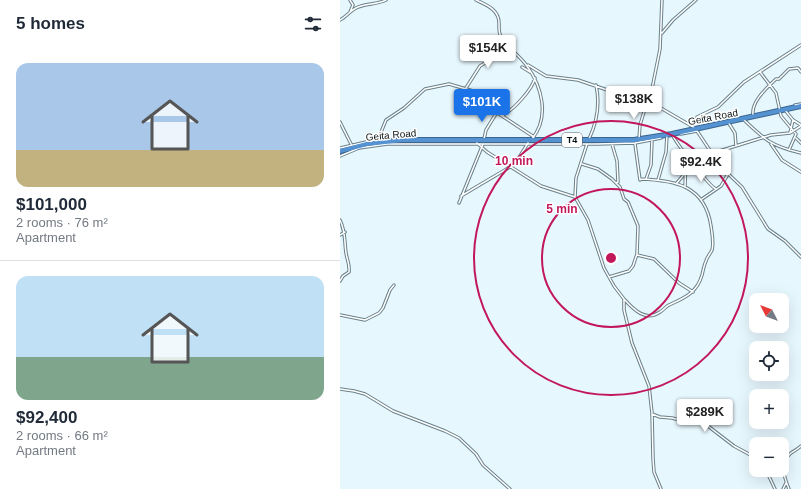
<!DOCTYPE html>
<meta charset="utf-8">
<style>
:root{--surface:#fff;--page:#f6f6f7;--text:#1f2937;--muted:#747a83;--line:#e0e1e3;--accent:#1a73e8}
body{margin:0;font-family:Helvetica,sans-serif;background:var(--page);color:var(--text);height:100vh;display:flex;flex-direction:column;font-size:15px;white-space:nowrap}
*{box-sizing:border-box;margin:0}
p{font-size:13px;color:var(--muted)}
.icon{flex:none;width:22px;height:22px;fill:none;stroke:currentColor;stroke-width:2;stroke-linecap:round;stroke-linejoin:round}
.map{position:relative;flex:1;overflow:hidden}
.side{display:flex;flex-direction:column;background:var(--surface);width:340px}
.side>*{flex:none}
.needle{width:26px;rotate:312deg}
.buttons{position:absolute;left:409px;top:293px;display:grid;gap:8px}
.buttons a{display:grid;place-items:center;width:40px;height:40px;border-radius:8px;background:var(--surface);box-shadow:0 4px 16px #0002;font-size:20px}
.price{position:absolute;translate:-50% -34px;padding:0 9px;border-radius:4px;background:#fff;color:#222;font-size:13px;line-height:26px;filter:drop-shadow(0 1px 2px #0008)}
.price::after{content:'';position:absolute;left:50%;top:24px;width:12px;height:9px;margin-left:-6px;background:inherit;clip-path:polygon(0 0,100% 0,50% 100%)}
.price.active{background:var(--accent);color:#fff}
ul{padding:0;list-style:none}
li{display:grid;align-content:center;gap:8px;height:212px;padding:0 16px}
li+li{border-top:1px solid var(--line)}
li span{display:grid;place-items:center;height:124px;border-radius:12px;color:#555}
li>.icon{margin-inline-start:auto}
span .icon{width:72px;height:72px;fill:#fffc;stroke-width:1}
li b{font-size:17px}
h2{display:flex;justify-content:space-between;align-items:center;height:48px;padding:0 16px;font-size:17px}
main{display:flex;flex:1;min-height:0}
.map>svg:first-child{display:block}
</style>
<main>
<section class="side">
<h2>5 homes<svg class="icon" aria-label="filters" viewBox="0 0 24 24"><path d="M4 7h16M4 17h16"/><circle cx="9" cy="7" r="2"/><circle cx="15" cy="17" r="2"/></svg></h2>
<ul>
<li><span style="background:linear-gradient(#a9c7e8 70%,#c2b280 0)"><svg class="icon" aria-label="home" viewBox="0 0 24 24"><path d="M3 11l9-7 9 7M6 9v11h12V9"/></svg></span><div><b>$101,000</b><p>2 rooms · 76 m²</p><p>Apartment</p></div></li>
<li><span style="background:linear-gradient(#bfe0f5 65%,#7fa58c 0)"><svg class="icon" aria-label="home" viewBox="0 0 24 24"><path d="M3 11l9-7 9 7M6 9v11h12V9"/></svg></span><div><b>$92,400</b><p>2 rooms · 66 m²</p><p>Apartment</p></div></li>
</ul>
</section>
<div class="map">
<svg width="461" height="489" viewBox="0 0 461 489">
<rect width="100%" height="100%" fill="#e7f7fe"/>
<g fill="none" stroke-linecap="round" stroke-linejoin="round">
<g stroke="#69818b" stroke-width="3.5">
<path id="street" d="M10,0L13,5L10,12
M136,0C147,5 160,10 159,25C159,31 159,33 162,39C169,49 180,56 187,66C202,87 210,117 192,139
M322,0L320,49L311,94L319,107L355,128
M0,20C6,17 10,11 16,8C26,3 36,5 46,0
M322,33L333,20L356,0
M188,65L206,76L238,80L317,107
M182,67L190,72
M420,72L436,93L441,116L456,134L449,150
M126,88L140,66L145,63L163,40
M455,105L461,104
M445,110L453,120L450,133
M163,115C173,110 192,90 195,78
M413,115C411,101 428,87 436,79H439L449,69L458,68L461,72
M403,119C425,140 431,146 461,153
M453,120L461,125
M0,122L11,144
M388,122L395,133L396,146
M352,126L357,117L378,107L404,82L461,45
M357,131L381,167L402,187L428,229L445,241L461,257
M341,134L357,131
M333,136C337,144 370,187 376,189
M456,138L461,143
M144,139L146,130L157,112
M249,139C257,122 260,103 256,85
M299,139L300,125L307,102
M40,142L39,137L46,120L64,108L85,89L109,84L133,91L153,110L194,137
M137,143L147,152L201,186L235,197
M247,144L236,178L235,197L248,220L264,268L274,286L284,299V310L292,343L309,386L312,413L313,458L314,472L321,489
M272,144L277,161L278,182L276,183
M295,144L300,180
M431,144L442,160L461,172
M0,148L39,139
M0,156L19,148L47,144H257L295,143L321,138
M242,164L258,169L272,179L280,187L284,199L288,202L298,226L297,254L293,266L289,271L269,277
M306,179L311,165L312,140
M318,180L326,152L327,135
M336,184L357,159H364L373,153L415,140L431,135L450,133L461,126
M345,187L346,156
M121,196L175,164L188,143
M362,199L381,186L388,174
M119,203L143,144
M0,220C6,233 4,239 6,253C7,260 10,264 9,272L3,276L0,281
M0,235L5,232
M297,255L314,259L339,283L353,292
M284,299C294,310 306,322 320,312C324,310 326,306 329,305C344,298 357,293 362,275C363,271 364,265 366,261C367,257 370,254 372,250C374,243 372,233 371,226C365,186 336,180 300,179
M0,315L25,320L39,313L43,308L50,290L54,285
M0,389L14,391L25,394L53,411L105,431L119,438L136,454L143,465L170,489
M312,414L320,417L332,418L343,421L364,423L394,446L416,458
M426,470L435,489
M443,489L446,483
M449,489C444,477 439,463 451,453C454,451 458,449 461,446"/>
</g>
<g stroke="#3a6690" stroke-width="6">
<path id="highway" d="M0,151L27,144L62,140H294L332,134L461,106"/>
</g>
<use href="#street" stroke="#fff" stroke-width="1.5"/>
<use href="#highway" stroke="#5592d1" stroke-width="4"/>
</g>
<g fill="none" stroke="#c2185b" stroke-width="2">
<circle cx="271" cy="258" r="69"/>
<circle cx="271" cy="258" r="137"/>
</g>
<g text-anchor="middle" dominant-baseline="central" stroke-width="3" stroke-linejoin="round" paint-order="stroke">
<rect fill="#fff" stroke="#535a5d" stroke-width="1" x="222" y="133" width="20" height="14" rx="3"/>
<g font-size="9" font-weight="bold" fill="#091317">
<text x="232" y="140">T4</text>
</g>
<g font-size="10" fill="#091317" stroke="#fff">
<text transform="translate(373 117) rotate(-11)">Geita Road</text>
<text transform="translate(51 135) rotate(-5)">Geita Road</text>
</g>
</g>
<circle cx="271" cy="258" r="6" fill="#c2185b" stroke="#fff" stroke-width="2"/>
<g font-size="12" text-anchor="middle" font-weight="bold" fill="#c2185b" stroke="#fff" stroke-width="3" stroke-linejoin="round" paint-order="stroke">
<text x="174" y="165">10 min</text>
<text x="222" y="213">5 min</text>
</g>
</svg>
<div class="buttons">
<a><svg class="needle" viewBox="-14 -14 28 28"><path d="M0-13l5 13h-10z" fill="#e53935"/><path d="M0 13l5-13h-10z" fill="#747a83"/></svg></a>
<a><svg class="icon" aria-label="locate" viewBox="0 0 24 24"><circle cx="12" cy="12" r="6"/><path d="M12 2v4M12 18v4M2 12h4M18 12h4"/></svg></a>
<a>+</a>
<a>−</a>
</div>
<b class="price" style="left:148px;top:69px">$154K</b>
<b class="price" style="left:294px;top:120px">$138K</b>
<b class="price active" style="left:142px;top:123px">$101K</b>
<b class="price" style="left:361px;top:183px">$92.4K</b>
<b class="price" style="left:365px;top:433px">$289K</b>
</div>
</main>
